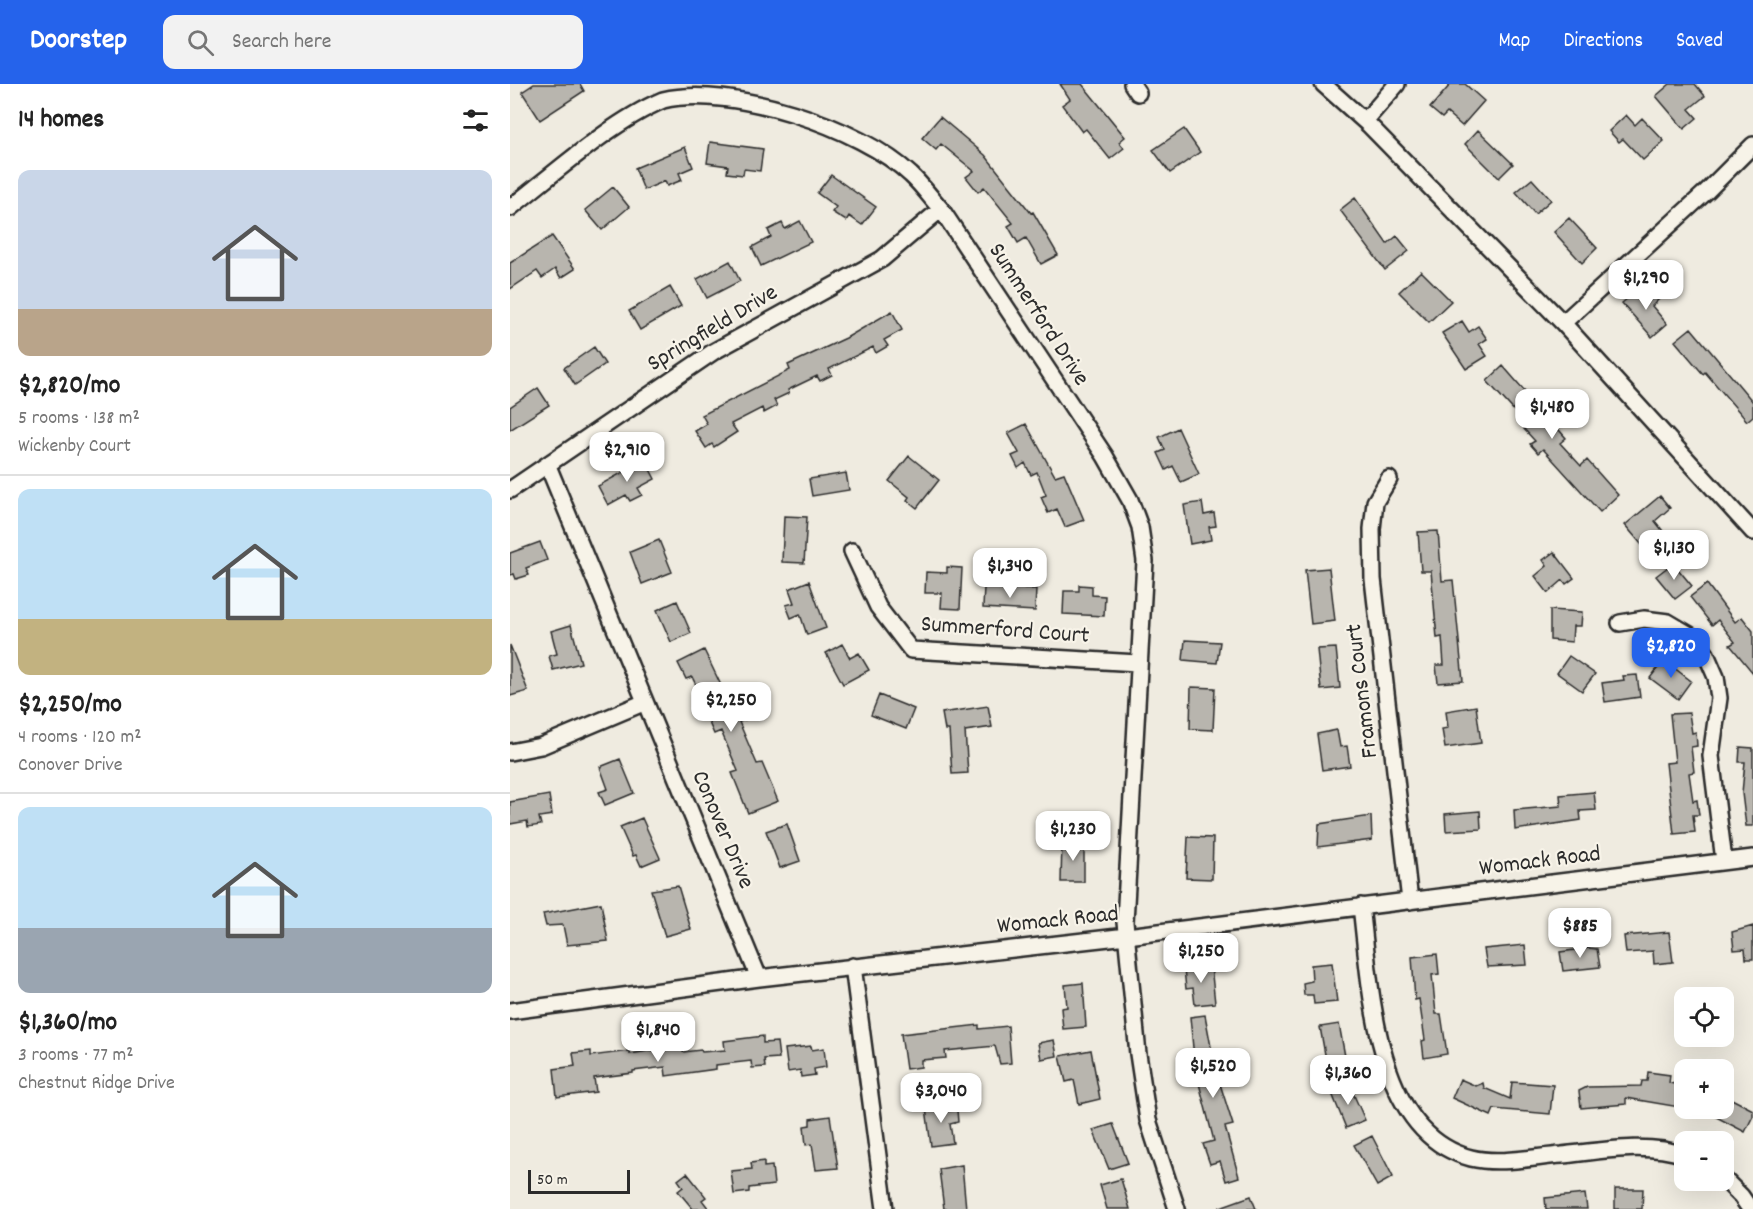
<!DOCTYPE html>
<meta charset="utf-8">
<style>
:root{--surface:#fff;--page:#f2f2f2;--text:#222;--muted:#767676;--line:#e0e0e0;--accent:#2563eb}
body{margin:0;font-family:Dekko,sans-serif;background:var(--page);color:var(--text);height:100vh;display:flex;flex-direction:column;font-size:22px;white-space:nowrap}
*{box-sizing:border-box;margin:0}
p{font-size:20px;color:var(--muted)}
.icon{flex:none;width:33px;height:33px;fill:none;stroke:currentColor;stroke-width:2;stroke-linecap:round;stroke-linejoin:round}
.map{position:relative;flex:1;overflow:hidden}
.sheet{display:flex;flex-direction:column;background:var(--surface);width:510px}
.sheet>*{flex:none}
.fabs{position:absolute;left:1164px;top:903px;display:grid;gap:12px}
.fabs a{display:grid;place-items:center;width:60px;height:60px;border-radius:12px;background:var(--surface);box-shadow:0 6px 24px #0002;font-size:30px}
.scale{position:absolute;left:18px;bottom:15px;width:102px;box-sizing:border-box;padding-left:6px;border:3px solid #2b2b2b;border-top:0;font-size:16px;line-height:21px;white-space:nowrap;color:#2b2b2b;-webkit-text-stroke:4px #f7f3e8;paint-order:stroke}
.price{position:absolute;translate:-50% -51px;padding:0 14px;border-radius:12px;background:#fff;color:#222;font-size:20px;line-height:39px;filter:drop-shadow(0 2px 3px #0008)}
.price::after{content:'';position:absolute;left:50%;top:36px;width:18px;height:14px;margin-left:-9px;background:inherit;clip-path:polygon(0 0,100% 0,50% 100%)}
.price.current{background:var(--accent);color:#fff}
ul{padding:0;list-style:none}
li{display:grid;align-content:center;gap:12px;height:318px;padding:0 18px}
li+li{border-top:2px solid var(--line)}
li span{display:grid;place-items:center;height:186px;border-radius:12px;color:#555}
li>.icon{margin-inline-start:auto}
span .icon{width:108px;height:108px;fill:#fffc;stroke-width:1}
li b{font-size:26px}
h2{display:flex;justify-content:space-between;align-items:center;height:72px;padding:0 18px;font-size:26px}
header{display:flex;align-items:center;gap:36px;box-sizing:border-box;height:84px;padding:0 30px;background:var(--accent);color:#fff}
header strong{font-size:28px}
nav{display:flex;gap:33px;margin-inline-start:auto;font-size:21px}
.search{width:420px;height:54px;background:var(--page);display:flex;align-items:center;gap:15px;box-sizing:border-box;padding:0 21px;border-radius:12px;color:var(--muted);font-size:22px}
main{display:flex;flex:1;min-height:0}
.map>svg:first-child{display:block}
</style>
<header>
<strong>Doorstep</strong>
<div class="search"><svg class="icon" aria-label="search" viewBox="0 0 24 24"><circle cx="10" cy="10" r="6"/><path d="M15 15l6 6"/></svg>Search here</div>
<nav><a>Map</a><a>Directions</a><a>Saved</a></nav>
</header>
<main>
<section class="sheet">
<h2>14 homes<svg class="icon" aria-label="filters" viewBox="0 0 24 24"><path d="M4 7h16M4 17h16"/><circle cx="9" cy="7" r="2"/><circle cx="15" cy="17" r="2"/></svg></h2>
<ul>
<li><span style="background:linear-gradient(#c9d6e8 75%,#b9a48a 0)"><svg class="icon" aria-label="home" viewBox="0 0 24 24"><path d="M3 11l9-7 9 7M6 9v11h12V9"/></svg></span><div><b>$2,820/mo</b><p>5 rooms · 138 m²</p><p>Wickenby Court</p></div></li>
<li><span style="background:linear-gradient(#bfe0f5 70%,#c2b280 0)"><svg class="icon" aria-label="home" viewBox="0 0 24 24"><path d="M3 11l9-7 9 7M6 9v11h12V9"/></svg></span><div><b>$2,250/mo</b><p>4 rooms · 120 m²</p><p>Conover Drive</p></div></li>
<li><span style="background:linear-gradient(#bfe0f5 65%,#9aa5b1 0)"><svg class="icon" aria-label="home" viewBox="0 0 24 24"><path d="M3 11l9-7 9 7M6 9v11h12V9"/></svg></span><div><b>$1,360/mo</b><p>3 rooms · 77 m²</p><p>Chestnut Ridge Drive</p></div></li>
</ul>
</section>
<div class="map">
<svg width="1243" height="1125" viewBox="0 0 1243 1125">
<rect width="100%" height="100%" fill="#efebe0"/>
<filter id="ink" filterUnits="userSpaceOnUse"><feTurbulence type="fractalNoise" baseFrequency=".0167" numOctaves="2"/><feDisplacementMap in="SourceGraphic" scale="12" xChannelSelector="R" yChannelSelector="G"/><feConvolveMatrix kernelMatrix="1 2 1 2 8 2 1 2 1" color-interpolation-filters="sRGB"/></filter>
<g filter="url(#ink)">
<path fill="#b8b5ae" stroke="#2b2b2b" stroke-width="1.5" d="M24,0H70L74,7L30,36L12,8Z
M550,0H572L615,53L609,58L614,64L600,75L576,45L572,48L552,21L560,15Z
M941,0H955L974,17L952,42L937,29L932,34L920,24Z
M1160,0H1185L1195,12L1179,25L1187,34L1174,45L1146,12Z
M1116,31L1125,41L1132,34L1154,57L1133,76L1113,55L1109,58L1099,47Z
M430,33L475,71L521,129L523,128L548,171L531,180L516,154L508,159L498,142L503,139L474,103L468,108L456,93L464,87L431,60L426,66L412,54Z
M674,45L690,68L660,89L643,66Z
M968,46L1003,80L989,94L955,60Z
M200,58L253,65L250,87L234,85L233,91L217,89L218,82L197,79Z
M175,63L183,83L169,89L172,96L157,102L155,97L134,106L125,84Z
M321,91L366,123L352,141L339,132L336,137L322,128L326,123L307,109Z
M1022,95L1041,116L1025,130L1006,108Z
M103,103L119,123L92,146L75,126Z
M845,114L877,160L887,152L899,167L875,186L830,126Z
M1059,134L1087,164L1072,179L1044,148Z
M290,137L301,158L251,182L242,163L261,153L258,146L272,139L275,145Z
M42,152L65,185L51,194L45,185L32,194L27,187L0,205V179Z
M220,177L230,197L197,214L187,195Z
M911,187L941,217L919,238L889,208Z
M160,203L171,222L130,246L119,227Z
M1142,203L1151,213L1142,222L1157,240L1142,253L1112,219L1124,209L1128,214Z
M382,227L392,246L374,256L378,262L366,269L363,263L319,285L322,291L310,297L307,292L278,306L279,309L264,316L267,322L254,329L252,324L221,340L227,348L204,363L202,360L196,364L185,347L197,340L192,331L280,286L278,281L336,254Z
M952,237L959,248L968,242L977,255L969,260L977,272L956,285L932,249Z
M1181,244L1243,318V332L1237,337L1195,288L1193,290L1165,257Z
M84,263L95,280L65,301L54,284Z
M993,282L1056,354L1050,359L1071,382L1077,376L1108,411L1090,428L1033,365L1028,369L1020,360L1025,357L1014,345L1018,342L977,297Z
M28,304L39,321L0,346V323Z
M516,340L545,392L554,389L574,436L555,443L547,425L538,429L531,413L536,411L527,388L521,391L515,379L508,384L502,372L509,369L498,349Z
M668,344L689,390L671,398L663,382L656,386L648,369L655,366L649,353Z
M399,372L429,396L407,424L397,416L399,413L379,397Z
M135,376L145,395L128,404L132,411L120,417L116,411L98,421L88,402Z
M336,389L339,406L302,412L299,395Z
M1150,412L1160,424L1145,437L1156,451L1137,467L1115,441Z
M692,418L694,431L704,429L706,442L699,443L701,456L680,460L674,421Z
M274,432L297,433L294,479L272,478Z
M928,447L932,497L943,496L953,597L928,599L926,581H934L932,553L927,554L921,487H911L908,448Z
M149,456L162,488L132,500L120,468Z
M30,458L37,476L16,484L19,491L6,495L4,490L0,491V469Z
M1044,468L1064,494L1056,500L1053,496L1038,509L1025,492L1037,482L1033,476Z
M1163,479L1182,502L1165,515L1146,492Z
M437,483L452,484L450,525L431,524L432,509H415L416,488L437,489Z
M819,484L825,537L801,540L795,486Z
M299,497L316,544L297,551L290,530L281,534L276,521L284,519L279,505Z
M1197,500L1225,538L1232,533L1243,547V589L1220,561L1225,558L1208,536L1202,541L1180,513Z
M569,501L582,502V511L595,512L594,532L553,530L554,507H569Z
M474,503L526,505L525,527L473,524Z
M167,517L181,549L161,558L147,526Z
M1040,526L1072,528L1071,542H1063L1062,558L1040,556Z
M61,541L71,579L43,586L39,572L47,570L41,547Z
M675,556L710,558L707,579L673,576Z
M332,560L340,574L349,569L359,586L333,600L316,569Z
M0,561L18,607L0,612Z
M826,564L830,604L811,606L807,565Z
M194,566L221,622L230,618L237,635L229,638L247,680L252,679L268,717L238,729L222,689L228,687L211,647L204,650L196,632L201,631L182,593L176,595L168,579Z
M1059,572L1085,590L1072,607L1047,589Z
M1154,576L1181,597L1168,615L1140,594Z
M1127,591L1130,613L1095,618L1092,599L1114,596L1113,592Z
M681,603L705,604L703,646L680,645Z
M369,611L404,625L396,645L361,631Z
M478,622L482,643L455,647L458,689L442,690L439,646H435L432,629Z
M966,622L971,659L935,664L932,645L938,644L936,627Z
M1179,629L1182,649L1186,648L1187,662L1181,663L1184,688L1179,689L1183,717L1187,716L1189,731H1183L1185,748L1164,750L1156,679L1165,678L1160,630Z
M827,646L830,663L837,662L840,682L812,686L807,650Z
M1230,663L1243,664V742H1236L1232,709L1235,678H1229Z
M110,675L124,709L95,721L89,708L98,705L90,683Z
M1084,708L1086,726L1070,727L1071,736L1005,746L1004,726L1051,722L1050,711Z
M39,711L42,731L29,733L31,741L18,743L17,737L0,740V718Z
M970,727L971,745L936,747L935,730Z
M861,732L862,756L808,763L809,740Z
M132,734L150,774L131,782L126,771L123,772L110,743Z
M277,740L290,777L270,784L256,747Z
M678,753L703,754L702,795L676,794Z
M552,757H574V798H551Z
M168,802L181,845L155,852L141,806Z
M91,819L98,857L57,861L53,841L36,842L33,830Z
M1243,842V875H1236L1235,865L1224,866L1222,848Z
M1159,848L1163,878L1144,880L1143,867L1116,869L1114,852Z
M1015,861L1017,881L977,883L974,865Z
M1079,864L1087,865L1090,883L1053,887L1050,868Z
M927,870L929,890L922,891L926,930H931L937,970L914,974L912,957L915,956L909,915L905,916L902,873Z
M822,879L827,918L804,920L803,911H794L793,899L802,897L801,881Z
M701,882L705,919L685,921L683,904L676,905L674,885Z
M573,899L576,943L553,945L551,924L557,923L555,901Z
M695,931L705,984L723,1041L715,1043L729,1093L716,1097L710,1077L700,1080L693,1060L704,1057L685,984L680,933Z
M829,940L837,983L818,987L810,943Z
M469,941V945L498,942L501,979L490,980L485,962L435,967L436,974L411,976V983L396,985L391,950Z
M253,952V959L267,958L269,974L254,975L255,983L242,984L241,977L206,981V985L156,992L155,983L123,987V989L84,994L86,1008L47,1013L44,985L65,982L63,969L81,967V972L120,967V970L172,961L173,968L191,966L192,968L215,966L214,957Z
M544,956L547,972L531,975L528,959Z
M301,962L302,966L314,964L316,983L304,985L305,991L291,993L290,986L278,988L275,965Z
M581,966L590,1015L569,1020L564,996L556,998L550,972Z
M1138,988L1160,991L1159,999L1172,1001L1169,1023L1116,1014V1020L1071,1024L1069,1007L1077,1003L1131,1002L1132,997H1137Z
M950,995L966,1002L973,999L974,1004L1000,1015L1002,998L1043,1001L1040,1030L984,1025L981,1032L942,1014Z
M839,1000L855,1036L836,1044L821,1007Z
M1214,1011L1243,1026V1032L1235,1048L1189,1024H1214Z
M437,1020L438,1027L447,1026L448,1038L440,1040L443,1059L421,1062L416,1024Z
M320,1032L328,1084L306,1086L302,1060L296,1061L294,1042L300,1041V1035Z
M603,1040L618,1079L599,1085L583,1046Z
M862,1052L883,1093L867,1102L844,1061Z
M254,1077V1083L262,1082L264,1101L239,1104V1108L224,1110L221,1087L242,1085L241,1079Z
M452,1081L456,1125H434L429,1085Z
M177,1089L196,1113L192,1116L199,1125H183L168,1107L173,1103L168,1096Z
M611,1095L620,1125H597L590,1101Z
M1105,1105H1133L1132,1125H1105Z
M1075,1110L1077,1125H1036L1035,1114Z
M741,1112L746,1125H710V1123Z"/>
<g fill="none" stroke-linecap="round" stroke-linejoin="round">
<g stroke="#2b2b2b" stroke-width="20">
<path id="minor" d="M622,0L628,9
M813,0L859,41L1053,239L1243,448
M855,37L887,0
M0,124C45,89 101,38 153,16C220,0 351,43 401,91C412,101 421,114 431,125L595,372L620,416L630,443L635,477L615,838L628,970L638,1036L667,1125
M1053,239L1197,107L1243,61
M38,382L249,894
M879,395L865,418L862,445L863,495L900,817
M0,406L203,268L372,175L431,125
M342,467L368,523L401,566L628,579
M1110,539L1134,535L1158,538L1180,551L1196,570L1206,593L1209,614L1201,672L1214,777
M0,668L31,662L133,619
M851,822C861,903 864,1049 961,1074C989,1081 1024,1073 1052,1071C1091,1067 1137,1058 1174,1071
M343,882L375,1125
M0,927L249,894L617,852L1243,774
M1214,1095L1231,1112L1240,1125"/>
</g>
<use href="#minor" stroke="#f7f3e8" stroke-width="15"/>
</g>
</g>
<g text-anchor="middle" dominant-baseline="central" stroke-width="4.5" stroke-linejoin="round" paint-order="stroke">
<g font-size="24" fill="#2b2b2b" stroke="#f7f3e8">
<text transform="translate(528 231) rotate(57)">Summerford Drive</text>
<text transform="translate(203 245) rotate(-31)">Springfield Drive</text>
<text transform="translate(495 547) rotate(4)">Summerford Court</text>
<text transform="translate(853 607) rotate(-97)">Framons Court</text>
<text transform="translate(212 746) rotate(67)">Conover Drive</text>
<text transform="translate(1030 778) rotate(-7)">Womack Road</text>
<text transform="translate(548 837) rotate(-6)">Womack Road</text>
</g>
</g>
</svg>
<div class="fabs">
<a><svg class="icon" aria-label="locate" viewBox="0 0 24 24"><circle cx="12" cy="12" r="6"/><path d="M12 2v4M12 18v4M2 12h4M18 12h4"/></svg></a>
<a>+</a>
<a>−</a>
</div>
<div class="scale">50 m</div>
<b class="price" style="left:1136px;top:227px">$1,290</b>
<b class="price" style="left:1042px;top:356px">$1,480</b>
<b class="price" style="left:117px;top:399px">$2,910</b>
<b class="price" style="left:1164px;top:497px">$1,130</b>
<b class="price" style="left:500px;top:515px">$1,340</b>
<b class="price current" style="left:1161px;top:595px">$2,820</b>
<b class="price" style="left:221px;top:649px">$2,250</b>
<b class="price" style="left:563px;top:778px">$1,230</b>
<b class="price" style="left:1070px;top:875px">$885</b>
<b class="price" style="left:691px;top:900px">$1,250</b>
<b class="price" style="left:148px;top:979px">$1,840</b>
<b class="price" style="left:703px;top:1015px">$1,520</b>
<b class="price" style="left:838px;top:1022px">$1,360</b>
<b class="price" style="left:431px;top:1040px">$3,040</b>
</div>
</main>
